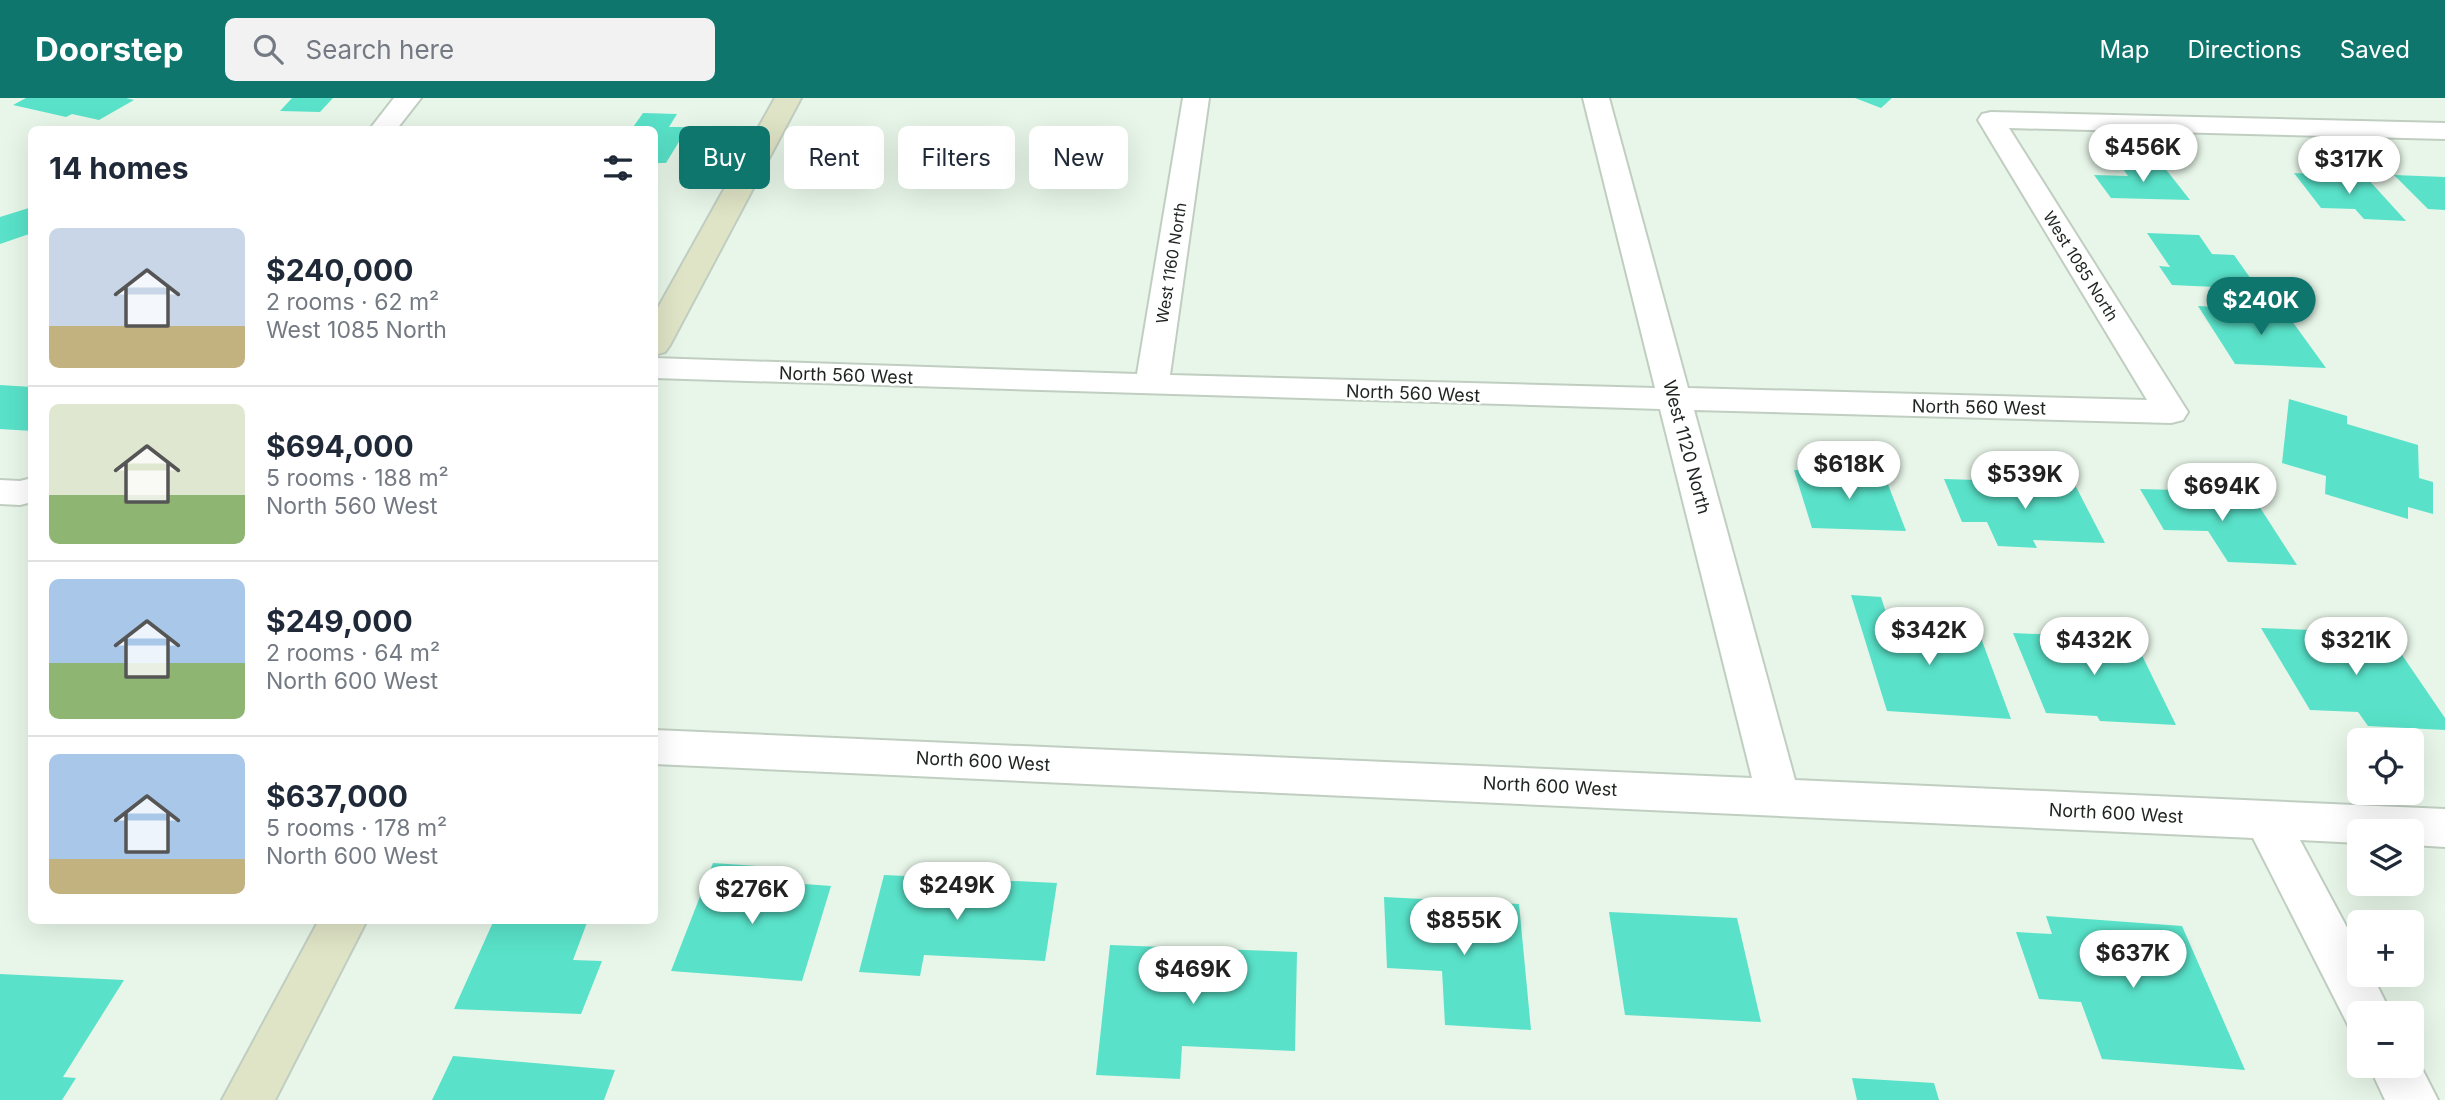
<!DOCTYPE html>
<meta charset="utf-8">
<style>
:root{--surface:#fff;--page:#f2f2f3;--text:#1f2937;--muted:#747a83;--line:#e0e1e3;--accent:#0f766e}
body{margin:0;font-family:Inter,sans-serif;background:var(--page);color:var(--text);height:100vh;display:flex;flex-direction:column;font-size:26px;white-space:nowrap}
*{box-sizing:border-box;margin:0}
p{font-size:23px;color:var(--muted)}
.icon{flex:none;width:38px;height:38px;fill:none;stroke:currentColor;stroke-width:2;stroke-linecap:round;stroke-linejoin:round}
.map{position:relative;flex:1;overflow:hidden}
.panel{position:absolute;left:28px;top:28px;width:630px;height:798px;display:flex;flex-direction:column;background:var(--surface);border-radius:10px;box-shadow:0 7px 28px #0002}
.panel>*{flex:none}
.guide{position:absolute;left:679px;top:28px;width:665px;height:63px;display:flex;gap:14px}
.controls{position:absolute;left:2347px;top:630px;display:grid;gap:14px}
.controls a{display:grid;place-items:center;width:77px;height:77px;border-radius:10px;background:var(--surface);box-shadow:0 7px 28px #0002;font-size:35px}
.price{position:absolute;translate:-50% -60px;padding:0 16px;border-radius:24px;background:#fff;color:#222;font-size:23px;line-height:46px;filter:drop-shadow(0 2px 4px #0008)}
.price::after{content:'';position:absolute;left:50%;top:42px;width:21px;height:16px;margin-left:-10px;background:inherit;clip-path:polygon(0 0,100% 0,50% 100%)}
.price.active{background:var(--accent);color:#fff}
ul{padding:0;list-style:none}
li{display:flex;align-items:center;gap:21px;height:175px;padding:0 21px}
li+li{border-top:2px solid var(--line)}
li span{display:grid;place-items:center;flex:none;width:196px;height:140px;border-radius:10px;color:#555}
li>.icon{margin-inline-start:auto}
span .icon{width:84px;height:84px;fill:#fffc;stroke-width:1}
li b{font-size:30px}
h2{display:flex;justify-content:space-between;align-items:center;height:84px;padding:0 21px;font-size:30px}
.tag{padding:0 24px;border-radius:10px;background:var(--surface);box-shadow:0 7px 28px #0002;font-size:24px;line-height:63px}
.tag.active{background:var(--accent);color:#fff}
header{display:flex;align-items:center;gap:42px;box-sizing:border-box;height:98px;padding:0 35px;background:var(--accent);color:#fff}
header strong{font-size:33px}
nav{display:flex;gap:38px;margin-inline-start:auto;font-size:24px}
.search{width:490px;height:63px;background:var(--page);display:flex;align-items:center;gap:18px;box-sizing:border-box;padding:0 24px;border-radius:10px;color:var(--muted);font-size:26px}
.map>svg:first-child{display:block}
</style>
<header>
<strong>Doorstep</strong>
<div class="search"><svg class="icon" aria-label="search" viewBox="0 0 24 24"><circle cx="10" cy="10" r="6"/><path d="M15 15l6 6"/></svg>Search here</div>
<nav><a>Map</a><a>Directions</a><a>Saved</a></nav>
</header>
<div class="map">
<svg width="2445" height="1002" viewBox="0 0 2445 1002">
<rect width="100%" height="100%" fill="#e8f6e9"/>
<path fill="#59e2c9" d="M26,0H126L134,2L99,22L72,16L66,19L13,7Z
M292,0H333L320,14L280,13Z
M1855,0H1892L1881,10Z
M643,15L677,16L669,29H688L666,65H654V32H631Z
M2121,68L2164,69L2190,102L2111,100L2094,77L2128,78Z
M2294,75L2366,79L2406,123L2364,121L2355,111L2321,110Z
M2394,77L2445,79V112L2428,111Z
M32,109V135L0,146V119Z
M2147,135L2199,137L2212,156L2234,157L2258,191L2172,187L2159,168L2170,169Z
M2198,208L2284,212L2326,270L2235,266Z
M0,287L32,289V333L0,331Z
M2289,301L2347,318V326L2418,347L2419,380L2433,384V416L2408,409V421L2325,396L2326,378L2282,365Z
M1794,372L1884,376L1906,433L1812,430Z
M1944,381L2074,385L2105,445L2033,442L2037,450L1998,448L1987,424H1962Z
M2140,391L2250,394L2297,467L2228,464L2208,433L2164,432Z
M1851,497L1881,499L1890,527L1978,532L2011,621L1887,613Z
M2261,530L2387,535L2445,620V632L2368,628L2358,614L2310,612Z
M2060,533L2132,537L2176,627L2100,623L2097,618L2046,615L2013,535L2061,537Z
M713,765L770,769L765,783L831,788L802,883L671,873Z
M884,777L1057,785L1045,863L924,857L920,878L859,874Z
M1384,799L1519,806L1531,932L1445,927L1442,873L1387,870Z
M1609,814L1737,820L1761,924L1625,917Z
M2046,818L2182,828L2245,972L2102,961L2081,904L2039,901L2016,834L2052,836Z
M494,822H588L573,862L602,863L581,916L454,911Z
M1110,847L1297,854L1295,953L1182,948L1180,981L1096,977Z
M0,876L124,882L63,979L76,980L62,1002H0Z
M453,958L615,972L604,1002H432Z
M1852,980L1934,985L1939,1002H1857Z"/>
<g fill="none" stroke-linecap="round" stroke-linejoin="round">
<g stroke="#c0cec1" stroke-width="4">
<path id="street" d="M394,0H421L396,32H369Z
M1183,0H1209L1170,277L1655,290L1583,0H1609L1688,290L2147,302L1978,22L1982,16L1991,14L2445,25V41L2009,30L2188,314L2183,322L2171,325L1694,312L1795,682L2445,711V749L2412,747V733H2359V745L2300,742L2359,852V877H2372L2391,915H2359V935L2350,931L2253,740L654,666V632L1752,680L1660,311L654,280V260L1137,276Z
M32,380V404L20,407L0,406V382L20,383Z
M2412,951L2438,1002H2385L2369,968H2412Z"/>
</g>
<g stroke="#c0cec1" stroke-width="4">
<path id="secondary" d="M775,0H801L670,247L665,254L654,257V217Z
M319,822H367L275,1002H222Z"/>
</g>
<use href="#street" fill="#fff" fill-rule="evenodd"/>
<use href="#secondary" fill="#e0e4c6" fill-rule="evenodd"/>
</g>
<g text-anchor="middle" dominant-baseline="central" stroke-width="5" stroke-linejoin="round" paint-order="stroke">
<g font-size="16" fill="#1f2420" stroke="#fff">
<text transform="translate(1171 165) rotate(-81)">West 1160 North</text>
<text transform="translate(2081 168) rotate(58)">West 1085 North</text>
</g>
<g font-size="18" fill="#1f2420" stroke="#fff">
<text transform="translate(846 277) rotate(2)">North 560 West</text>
<text transform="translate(1413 295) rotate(2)">North 560 West</text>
<text transform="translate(1979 309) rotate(1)">North 560 West</text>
<text transform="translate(1687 349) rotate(75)">West 1120 North</text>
<text transform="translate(983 663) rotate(3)">North 600 West</text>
<text transform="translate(1550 688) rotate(3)">North 600 West</text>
<text transform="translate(2116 715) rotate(3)">North 600 West</text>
</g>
</g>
</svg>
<div class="controls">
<a><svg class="icon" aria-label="locate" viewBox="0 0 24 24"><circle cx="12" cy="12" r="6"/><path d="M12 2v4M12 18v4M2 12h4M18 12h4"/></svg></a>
<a><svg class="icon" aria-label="layers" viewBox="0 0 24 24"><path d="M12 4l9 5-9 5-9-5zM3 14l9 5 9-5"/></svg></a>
<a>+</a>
<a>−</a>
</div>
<b class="price" style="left:2143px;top:86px">$456K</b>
<b class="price" style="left:2349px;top:98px">$317K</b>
<b class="price active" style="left:2261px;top:239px">$240K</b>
<b class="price" style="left:1849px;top:403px">$618K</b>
<b class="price" style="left:2025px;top:413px">$539K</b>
<b class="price" style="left:2222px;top:425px">$694K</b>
<b class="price" style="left:1929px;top:569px">$342K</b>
<b class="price" style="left:2094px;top:579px">$432K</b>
<b class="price" style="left:2356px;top:579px">$321K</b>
<b class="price" style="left:957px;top:824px">$249K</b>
<b class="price" style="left:752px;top:828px">$276K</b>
<b class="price" style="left:1464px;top:859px">$855K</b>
<b class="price" style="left:2133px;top:892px">$637K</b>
<b class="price" style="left:1193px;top:908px">$469K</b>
<div class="guide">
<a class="tag active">Buy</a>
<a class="tag">Rent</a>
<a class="tag">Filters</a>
<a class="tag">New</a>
</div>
<section class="panel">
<h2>14 homes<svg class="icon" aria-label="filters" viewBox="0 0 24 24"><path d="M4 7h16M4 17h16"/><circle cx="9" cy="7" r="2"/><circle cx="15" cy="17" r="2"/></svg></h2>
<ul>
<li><span style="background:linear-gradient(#c9d6e8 70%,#c2b280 0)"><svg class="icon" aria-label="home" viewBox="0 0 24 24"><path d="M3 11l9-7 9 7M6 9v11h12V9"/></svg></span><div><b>$240,000</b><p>2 rooms · 62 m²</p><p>West 1085 North</p></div></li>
<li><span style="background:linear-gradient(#dfe7d0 65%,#8fb573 0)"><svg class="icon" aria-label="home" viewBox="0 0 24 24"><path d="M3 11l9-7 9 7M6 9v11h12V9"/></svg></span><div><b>$694,000</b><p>5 rooms · 188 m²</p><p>North 560 West</p></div></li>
<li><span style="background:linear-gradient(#a9c7e8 60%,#8fb573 0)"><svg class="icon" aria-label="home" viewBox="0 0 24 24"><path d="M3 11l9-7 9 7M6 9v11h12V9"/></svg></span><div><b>$249,000</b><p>2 rooms · 64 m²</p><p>North 600 West</p></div></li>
<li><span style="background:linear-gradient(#a9c7e8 75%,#c2b280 0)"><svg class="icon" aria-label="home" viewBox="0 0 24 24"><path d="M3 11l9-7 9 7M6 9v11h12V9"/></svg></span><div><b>$637,000</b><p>5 rooms · 178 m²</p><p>North 600 West</p></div></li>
</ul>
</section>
</div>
